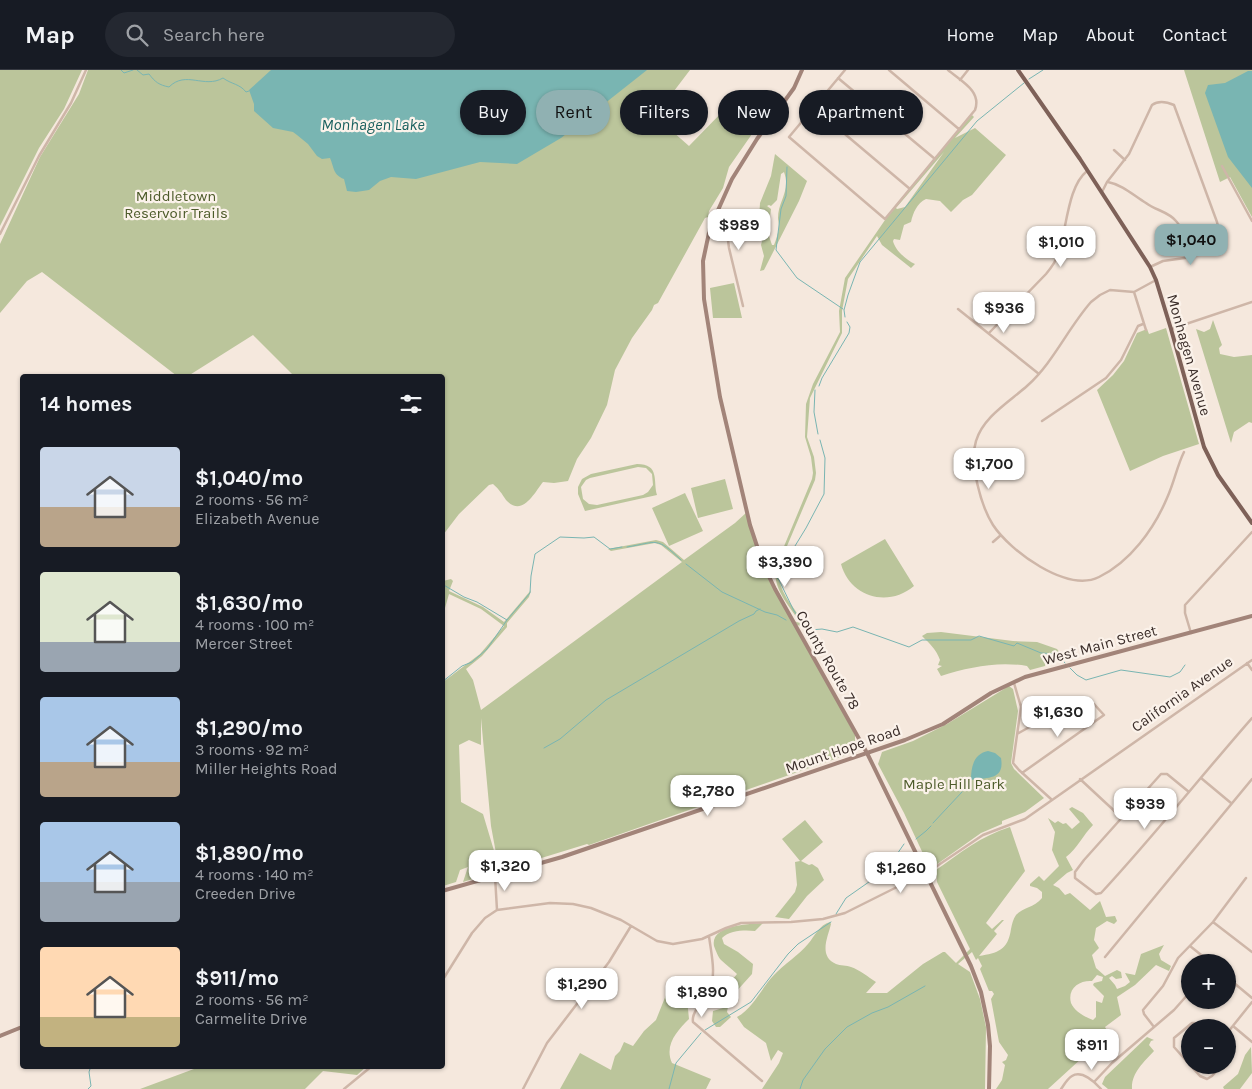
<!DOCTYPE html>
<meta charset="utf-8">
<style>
:root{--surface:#171b24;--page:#242831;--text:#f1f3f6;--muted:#9ea1a6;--line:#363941;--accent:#90b1b2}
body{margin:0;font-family:Karla,sans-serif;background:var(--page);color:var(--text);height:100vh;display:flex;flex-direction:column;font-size:19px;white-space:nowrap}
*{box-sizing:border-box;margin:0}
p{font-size:16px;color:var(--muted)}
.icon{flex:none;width:28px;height:28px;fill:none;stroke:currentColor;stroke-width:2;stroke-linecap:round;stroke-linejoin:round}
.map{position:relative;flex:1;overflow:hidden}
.details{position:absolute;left:20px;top:304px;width:425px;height:695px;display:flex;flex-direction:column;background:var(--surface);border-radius:5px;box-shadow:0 1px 4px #0004}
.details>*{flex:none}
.hud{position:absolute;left:460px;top:20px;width:475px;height:45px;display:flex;gap:10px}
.controls{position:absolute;left:1181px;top:884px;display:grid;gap:10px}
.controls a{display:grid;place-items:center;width:55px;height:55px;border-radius:50%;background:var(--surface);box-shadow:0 1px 4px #0004;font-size:25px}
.price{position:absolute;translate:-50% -42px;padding:0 11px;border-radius:10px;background:#fff;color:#222;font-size:16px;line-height:32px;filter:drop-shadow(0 1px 2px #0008)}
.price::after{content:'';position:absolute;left:50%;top:30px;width:15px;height:11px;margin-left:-8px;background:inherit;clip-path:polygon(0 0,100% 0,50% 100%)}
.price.on{background:var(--accent);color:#111}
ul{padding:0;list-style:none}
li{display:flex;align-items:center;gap:15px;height:125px;padding:0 20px}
li span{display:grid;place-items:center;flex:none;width:140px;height:100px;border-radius:5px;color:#555}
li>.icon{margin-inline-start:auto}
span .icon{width:60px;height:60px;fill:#fffc;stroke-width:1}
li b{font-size:21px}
h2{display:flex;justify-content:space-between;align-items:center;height:60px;padding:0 20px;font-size:21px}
.pill{padding:0 18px;border-radius:22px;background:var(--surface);box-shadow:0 1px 4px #0004;font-size:18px;line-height:45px}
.pill.on{background:var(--accent);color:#111}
header{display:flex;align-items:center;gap:30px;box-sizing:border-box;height:70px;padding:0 25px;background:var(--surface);border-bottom:1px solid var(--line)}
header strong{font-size:24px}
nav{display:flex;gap:28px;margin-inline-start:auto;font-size:18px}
.search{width:350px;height:45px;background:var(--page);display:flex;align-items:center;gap:12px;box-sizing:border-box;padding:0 18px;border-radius:28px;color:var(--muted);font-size:19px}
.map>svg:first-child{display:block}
</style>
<header>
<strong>Map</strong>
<div class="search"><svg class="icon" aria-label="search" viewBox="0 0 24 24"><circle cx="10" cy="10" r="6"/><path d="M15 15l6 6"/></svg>Search here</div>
<nav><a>Home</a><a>Map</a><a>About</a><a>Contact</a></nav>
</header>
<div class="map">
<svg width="1252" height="1019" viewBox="0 0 1252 1019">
<rect width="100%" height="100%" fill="#f5e8dd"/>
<path fill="#bbc59b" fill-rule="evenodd" d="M0,0H82L64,39L39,78L0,156Z
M88,0H690L655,46L689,76L726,38L752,64L729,97L723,118L709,141L708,147L705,148L658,233L654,235L652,240L632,268L615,300L607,335L591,368L577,389L568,411L554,413L543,412C533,425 522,447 506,430C502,424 499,419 493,414L489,415L459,444L443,465L442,306H294L253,265L188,306H177L42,202L27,211L0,243V174L40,87L79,24Z
M1184,0H1252V147L1230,107L1220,112Z
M972,45L974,47L955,68L975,58L1006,85L972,125L963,130L951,142L940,131L926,129C917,133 913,143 911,152L904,155L900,170L894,169L893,171C895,180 906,190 915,194L911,198L882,175L877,166L848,209L842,241V263L810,328L807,367L814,387L816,403L815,410L779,495C776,520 791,533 804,553L802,556L796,555L855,665V682L589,775L587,774L463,812L468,797L460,800L456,812L443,816V612L480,584L504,556L481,539L449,524L443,545V511L451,509L453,511L449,521L483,537L504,552L531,520L529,527L507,553V557L482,586L466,599L473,610L481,640L682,492L661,475L655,473L611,481L608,479L656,470L663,472L684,490L735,453L747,442L766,501L793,551L800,553C789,534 774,522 775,498L812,409L813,403L811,387L805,367L806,334L813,314L840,262L839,241L845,208L894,137ZM944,82L905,137L897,139L896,138ZM481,648L491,756L498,794L483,744L461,732L459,675L469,670L481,675Z
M775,84L807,111L799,131L764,200L760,201L764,186L761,175L762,171L759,163V151H761L759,149L760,133L771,106ZM784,102C791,121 778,131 778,148C778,151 779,153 779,156C779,161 776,170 774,175H772L768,163L771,139L767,136L769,135L771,136L777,130L781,104Z
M734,213L742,248H713L710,218Z
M1213,250L1222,275L1219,278L1220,284L1234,287L1252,285V353L1249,352L1234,362L1231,373L1196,259L1204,262L1210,259Z
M1166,258L1199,374L1163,386L1130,401L1097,320L1113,305L1124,291L1137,263L1147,259L1149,264Z
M637,394C660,394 653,411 657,425L585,441L578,424V417L582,409L591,404ZM638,397L646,398L652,404L653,415L648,422L643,425L597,435L589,434L583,429L581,417L586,410L590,408Z
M725,409L733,439L698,448L691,418Z
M685,423L703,461L669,476L652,438Z
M885,469L914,516C888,538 850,527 841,494Z
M941,562L1013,571L1037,572L1057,579L1060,583L1059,586L1045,587L1046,592L1045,596L1030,600L1027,596C998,591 969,597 941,606L937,599L942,596L938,595L940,590C936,579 930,574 922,566L927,563Z
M1009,616L1013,619L1018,641L1011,693L1014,699L1044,728L1025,742L1002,751V754L981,763L933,797L926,790L904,743L878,694L882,682L913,671L947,654Z
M1072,737L1083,743L1093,755C1083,765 1077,779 1066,787L1073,800L1067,803L1053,815L1059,818L1065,825L1070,823L1090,840L1100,831L1106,847L1115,846L1117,851L1114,854L1107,851L1096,858L1094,870L1099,878L1092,885L1096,898L1105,906L1117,900L1121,902L1122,908L1116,909L1112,906L1109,908L1115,915L1117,919L1125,916L1130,912L1125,903L1135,905L1141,884L1164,875L1159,884L1161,890L1171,896L1169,901L1156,895L1135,915L1117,927L1121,945L1105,957L1115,973L1082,988L1048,1019H996L1002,1010L1005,995L1002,992L1006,990L1008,985L999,972L996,956L991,929L994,924L992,921H989L980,899L982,896L978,888L976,890L972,882L958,894L970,902L980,929L986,957L985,1019H762L779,993L783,983L778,980L771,991L766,973L744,957L737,947C753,938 761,919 773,906C784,894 799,885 808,874C815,866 819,855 830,852L831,854C828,867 818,886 836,894C840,896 847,895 851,897C860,900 868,907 876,912L866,923H887L923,894L943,882H945L956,893L970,879L937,812L936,800C960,783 981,766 1010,757L1025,801L986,853L992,859L1002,850H1004L994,861L997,864L979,886C998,883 1008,880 1011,859C1012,854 1013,849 1016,845C1023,837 1034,838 1042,828V822L1037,818L1030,816V814L1039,806L1044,811L1059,796L1052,780L1055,762L1048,748L1055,753L1058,751L1063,754L1066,753L1072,759L1080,752L1069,739ZM1097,905L1103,907L1102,911L1094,913L1093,915L1104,926L1102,933L1096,931V947L1093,950C1085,947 1074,941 1071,933C1067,918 1080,910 1092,911Z
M805,750L823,772L801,791L809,795L812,794L818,798L824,810L807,826L789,849L775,847L795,822L797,815L795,792L800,791L782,769Z
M763,853L755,861C745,860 730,860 722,868L724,874L738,882L753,894L752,904L734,924L729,932L727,942L731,947L720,957H716L712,951L713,941L723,938L719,933L715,934V924L712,921V917H717L718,912L732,910L737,904C732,899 726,895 721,890C718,887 716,881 714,876C710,855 749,854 763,853Z
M677,908L687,929L689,949C677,961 664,975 672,993L711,1009L706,1019H560L580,983L611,1000L615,986L620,981L624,972L633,976L644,961L656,950L666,925Z
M1147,967L1154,970L1151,971L1149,975L1154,981C1144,992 1131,1003 1132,1019H1108L1102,1014L1105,1007Z
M1251,977L1252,1003L1240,1019H1224L1223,1017L1238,1004L1245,985Z
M202,996H367L357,1005L323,1001L305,1019H140Z"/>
<path fill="#79b5b2" d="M271,0H647L561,68L517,94L480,92L416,109L391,107L380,111L369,120L356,122L347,121L344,109C333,105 334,97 330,88L322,89L317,86L308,74L297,65L293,62L273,58L254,41V34L249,20Z
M1248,1H1252V118L1228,87L1205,23L1208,15L1225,13Z
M988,681L995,683L1001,688C1005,711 986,707 971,710C971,698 973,684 988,681Z"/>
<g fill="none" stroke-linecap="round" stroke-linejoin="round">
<path stroke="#79b5b2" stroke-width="1" d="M121,0L124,3L133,0
M137,0L143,5L149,4C155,12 159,15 169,17C186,0 204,19 223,8C231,14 240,14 246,22L249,21
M1029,9L1043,0
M787,97L786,126L781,139L776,180L797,208L843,239
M845,247L844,240L848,225L860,192L977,51L1024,13
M819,316L822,308L849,263L850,257L847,252
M815,320L814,342L818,364
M627,477C658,472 656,466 681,490
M686,494L722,522L765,542L777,545L786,550
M442,514L464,527L477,532L507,550L530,523L531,506L535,484L560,467L584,468L594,467L610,479L622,477
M803,556L810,560L822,559L837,562L853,557L909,577L922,570H971L979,566L1014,576L1017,573L1041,583L1057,584L1065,593
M807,558L794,541L779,510L776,507L806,458L824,424L825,388L820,370
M1070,598L1077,605L1086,610L1121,600L1170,607L1180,602L1185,595
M442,612L462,596L472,592L487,579L507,550
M544,678L560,669L606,630L739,551L754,544L756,541L760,539
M969,711L971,710
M933,753L962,722
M916,769L926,761L931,756
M836,844L846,828L886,800L904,774
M705,960L751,932L788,884L798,874L831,852
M88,1019L91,1016L89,1002L91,996
M669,1019L676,993L701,963
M800,1019L803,1010L825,979L847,957L872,943L888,937L925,916"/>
<path stroke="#ceb6a8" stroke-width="2.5" d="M845,0L789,67L885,149L975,40C982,21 961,11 948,0
M889,0L960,60
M838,8L935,89
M960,10L968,0
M814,38L910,119
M1114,80L1125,90
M1222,96L1252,151
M1108,112C1123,115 1133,125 1146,133C1155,140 1169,142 1176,151C1184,160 1188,174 1199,179
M1102,122L1107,112L1129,84L1152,35C1159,30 1167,32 1174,35L1217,152L1220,165L1216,172L1199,179L1192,187L1163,191L1150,197
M714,146L722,149L726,155L729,178L743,236
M0,164L39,86L71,33L86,0
M1156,210L1134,222L1110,220L1100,225L1091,232C1068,258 1053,293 1027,316C1009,332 983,347 976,371C969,393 981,436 993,455C1010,481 1067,523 1099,507C1130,492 1154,459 1167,428C1174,413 1177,396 1184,382
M1134,222L1146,260
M958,239L1039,304
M1171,259L1252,232
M989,263L1046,204C1051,198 1056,192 1058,184C1067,160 1067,117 1087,101
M1042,351L1106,308L1121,290L1138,256L1143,254
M993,472L1001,465
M1191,563L1185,543V535L1252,462
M1247,593L1252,600
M1014,613L1021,637L1013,693L1019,700L1051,729
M1017,664L1033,655
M1022,703L1104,645L1094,634
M1201,708L1231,733
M1080,709L1122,748
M1189,722L1167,704H1161L1084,790L1075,802V808L1096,824L1101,823C1154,766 1201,706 1252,648
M495,806L497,840
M1213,852L1252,882
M709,866C711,883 717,905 709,921C705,931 691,941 693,952L762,1011
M1190,876L1210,892
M1105,887L1252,709
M1228,908L1252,928
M442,911L472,863L485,848L497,840L550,833L573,834L591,838L621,850L657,871L673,874L702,869L726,858L741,853L791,852L823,849L845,843L931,800L983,765L1025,749L1252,590
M1233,956L1252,972
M1154,957L1144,944L1143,940L1163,916L1178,888L1213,852L1246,808
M1228,962L1252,932
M1228,981V982
M1190,995L1174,977V968L1192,953H1195L1202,958
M1190,995L1200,1006L1207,1009L1212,1006L1222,995
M1094,1012L1112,993L1174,940L1190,922
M344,1019L372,996
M523,1019L547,973L609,892L631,856
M1061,1019C1064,1015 1067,1009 1072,1006C1082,1000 1095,1012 1101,1019"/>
<path stroke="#a28479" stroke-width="4" d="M802,0L794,18L757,69L732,109L710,158L703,191L704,229L720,327L750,455L763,494L775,519L867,683L971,896L981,922L988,955L990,976L989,1019
M442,821L562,787L905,670L943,654L991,623L1025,607L1252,546
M0,966L22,957"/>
<path stroke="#7e6158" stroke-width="4" d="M1018,0L1080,89L1150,197L1156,210L1171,259L1204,377L1218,405L1252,453"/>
</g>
<g text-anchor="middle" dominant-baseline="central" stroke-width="4.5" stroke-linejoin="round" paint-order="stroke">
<g font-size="15" fill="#4d5b2a" stroke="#fbf2ea">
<text x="176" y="126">Middletown<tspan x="176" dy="17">Reservoir Trails</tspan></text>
<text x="954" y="714">Maple Hill Park</text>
</g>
<g font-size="15" fill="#3a2d29" stroke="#fbf2ea">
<text transform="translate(1189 285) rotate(74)">Monhagen Avenue</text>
<text transform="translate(1100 575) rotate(-15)">West Main Street</text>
<text transform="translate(828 590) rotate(60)">County Route 78</text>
<text transform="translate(1182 624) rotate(-35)">California Avenue</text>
<text transform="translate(843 679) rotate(-19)">Mount Hope Road</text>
</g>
<g font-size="16" font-style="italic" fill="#1a605e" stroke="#fbf2ea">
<text x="373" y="54">Monhagen Lake</text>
</g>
</g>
</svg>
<div class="controls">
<a>+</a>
<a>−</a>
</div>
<b class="price" style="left:739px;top:181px">$989</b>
<b class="price on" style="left:1191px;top:196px">$1,040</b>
<b class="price" style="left:1061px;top:198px">$1,010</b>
<b class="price" style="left:1004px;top:264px">$936</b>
<b class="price" style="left:989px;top:420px">$1,700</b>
<b class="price" style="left:785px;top:518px">$3,390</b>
<b class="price" style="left:1058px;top:668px">$1,630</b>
<b class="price" style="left:708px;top:747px">$2,780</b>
<b class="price" style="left:1145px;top:760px">$939</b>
<b class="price" style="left:505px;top:822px">$1,320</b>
<b class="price" style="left:901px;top:824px">$1,260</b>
<b class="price" style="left:582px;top:940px">$1,290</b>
<b class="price" style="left:702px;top:948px">$1,890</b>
<b class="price" style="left:1092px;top:1001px">$911</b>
<div class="hud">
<a class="pill">Buy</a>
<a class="pill on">Rent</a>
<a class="pill">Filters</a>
<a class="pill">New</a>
<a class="pill">Apartment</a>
</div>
<section class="details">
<h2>14 homes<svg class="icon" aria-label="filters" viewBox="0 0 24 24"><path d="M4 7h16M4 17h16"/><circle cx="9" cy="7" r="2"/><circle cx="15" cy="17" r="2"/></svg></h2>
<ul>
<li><span style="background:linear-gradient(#c9d6e8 60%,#b9a48a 0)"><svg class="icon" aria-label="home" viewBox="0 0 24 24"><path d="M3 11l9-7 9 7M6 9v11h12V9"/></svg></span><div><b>$1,040/mo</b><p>2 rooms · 56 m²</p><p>Elizabeth Avenue</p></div></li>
<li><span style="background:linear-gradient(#dfe7d0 70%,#9aa5b1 0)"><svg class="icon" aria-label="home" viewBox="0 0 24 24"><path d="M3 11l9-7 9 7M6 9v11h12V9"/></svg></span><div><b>$1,630/mo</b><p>4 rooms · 100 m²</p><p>Mercer Street</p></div></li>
<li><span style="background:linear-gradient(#a9c7e8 65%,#b9a48a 0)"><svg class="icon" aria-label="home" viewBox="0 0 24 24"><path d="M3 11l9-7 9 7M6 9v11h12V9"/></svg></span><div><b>$1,290/mo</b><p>3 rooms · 92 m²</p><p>Miller Heights Road</p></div></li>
<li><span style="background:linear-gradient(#a9c7e8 60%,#9aa5b1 0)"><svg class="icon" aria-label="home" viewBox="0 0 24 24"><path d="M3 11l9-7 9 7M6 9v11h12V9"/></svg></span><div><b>$1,890/mo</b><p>4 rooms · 140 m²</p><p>Creeden Drive</p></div></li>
<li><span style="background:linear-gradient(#ffd9b3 70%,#c2b280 0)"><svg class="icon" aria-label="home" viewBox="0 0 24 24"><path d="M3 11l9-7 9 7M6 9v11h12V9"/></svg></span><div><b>$911/mo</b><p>2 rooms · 56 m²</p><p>Carmelite Drive</p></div></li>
</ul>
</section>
</div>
